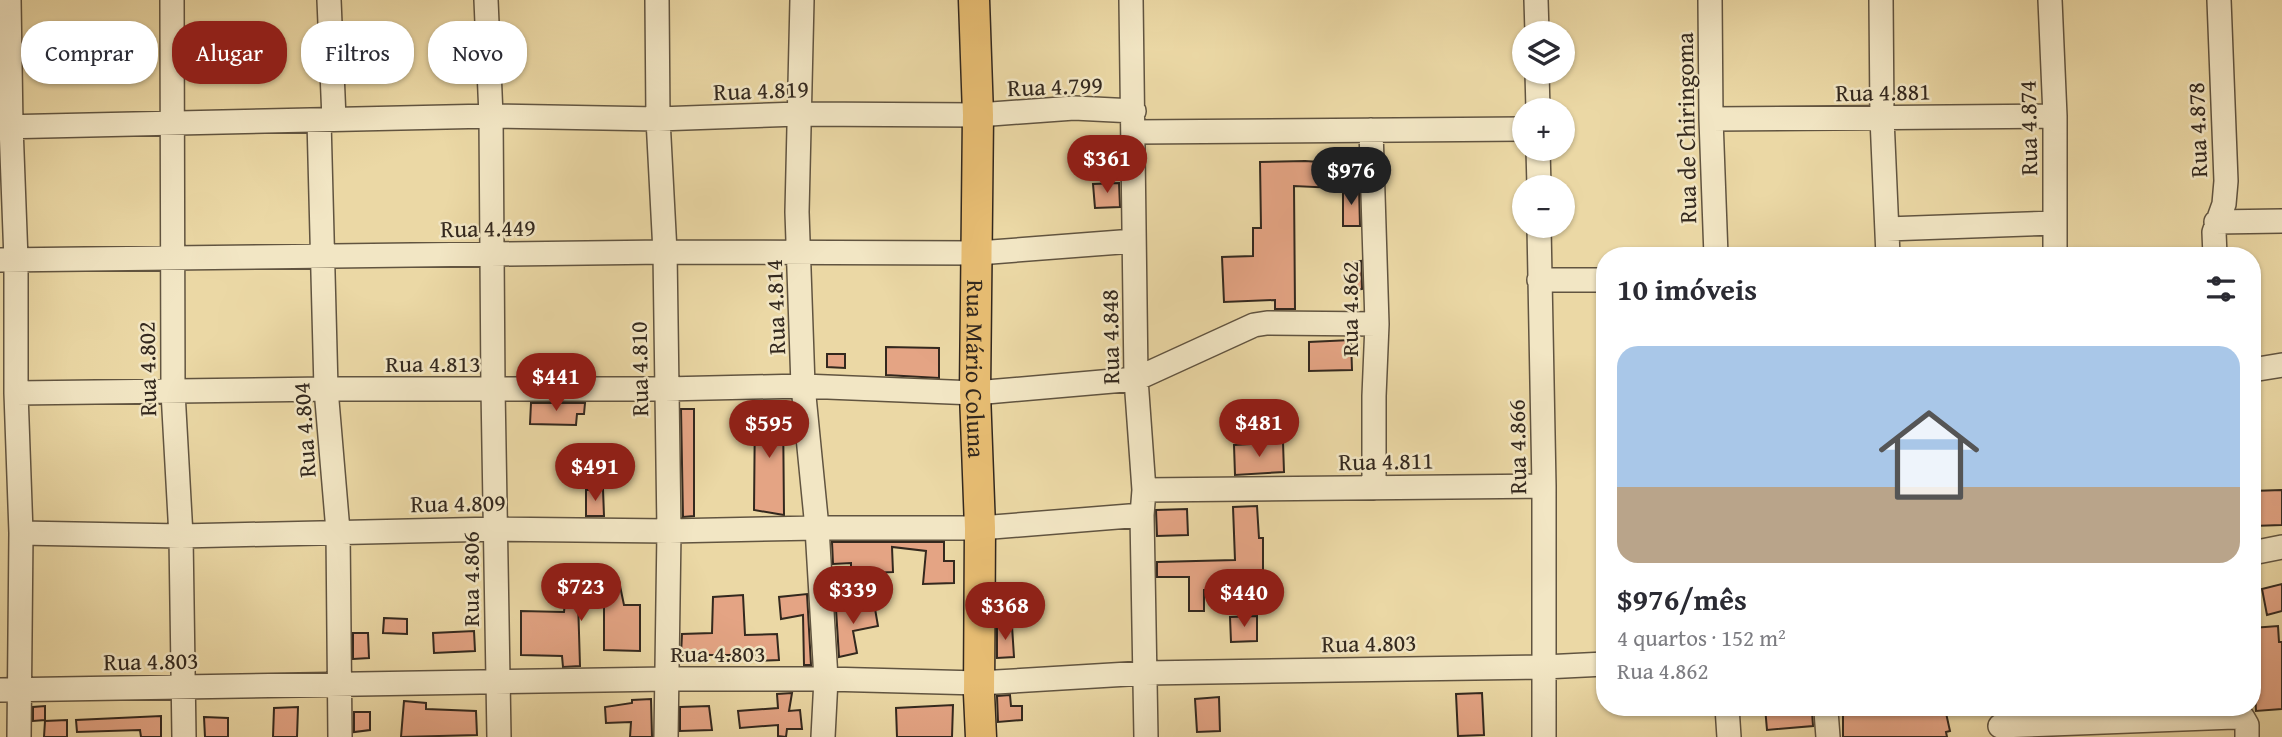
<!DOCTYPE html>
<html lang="pt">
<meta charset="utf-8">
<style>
:root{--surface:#fff;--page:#f7f7f7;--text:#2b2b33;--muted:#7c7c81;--accent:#8f2418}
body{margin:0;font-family:"Gentium Book Plus",serif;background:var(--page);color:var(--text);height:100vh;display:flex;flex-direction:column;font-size:26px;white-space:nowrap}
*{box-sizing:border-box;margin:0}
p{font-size:23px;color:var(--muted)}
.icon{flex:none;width:38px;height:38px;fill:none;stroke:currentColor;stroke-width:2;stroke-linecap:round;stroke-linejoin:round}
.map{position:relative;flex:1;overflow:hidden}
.side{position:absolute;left:1596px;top:247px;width:665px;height:469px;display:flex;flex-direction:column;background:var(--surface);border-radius:28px;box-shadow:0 2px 5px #0004}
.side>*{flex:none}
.top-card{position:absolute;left:21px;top:21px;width:665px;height:63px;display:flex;gap:14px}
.buttons{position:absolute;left:1512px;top:21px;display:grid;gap:14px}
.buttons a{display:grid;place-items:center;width:63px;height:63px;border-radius:50%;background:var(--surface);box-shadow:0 2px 5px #0004;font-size:35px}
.price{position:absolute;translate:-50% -60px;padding:0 16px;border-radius:24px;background:var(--accent);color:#fff;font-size:23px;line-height:46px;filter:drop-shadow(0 2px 4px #0008)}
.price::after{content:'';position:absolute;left:50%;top:42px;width:21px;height:16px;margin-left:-10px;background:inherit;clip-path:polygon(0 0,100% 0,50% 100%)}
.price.current{background:#222;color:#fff}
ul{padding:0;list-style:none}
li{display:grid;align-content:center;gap:14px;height:371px;padding:0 21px}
li span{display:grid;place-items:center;height:217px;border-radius:21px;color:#555}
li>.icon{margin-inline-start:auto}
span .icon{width:126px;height:126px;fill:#fffc;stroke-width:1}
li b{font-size:30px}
h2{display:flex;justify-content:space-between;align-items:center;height:84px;padding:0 21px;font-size:30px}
.chip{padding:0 24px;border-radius:28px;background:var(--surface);box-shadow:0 2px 5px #0004;font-size:24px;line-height:63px}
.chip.current{background:var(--accent);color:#fff}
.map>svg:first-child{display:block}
</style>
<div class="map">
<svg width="2282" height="737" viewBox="0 0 2282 737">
<rect width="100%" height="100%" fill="#ebd8a5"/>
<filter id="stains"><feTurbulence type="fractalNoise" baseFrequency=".00286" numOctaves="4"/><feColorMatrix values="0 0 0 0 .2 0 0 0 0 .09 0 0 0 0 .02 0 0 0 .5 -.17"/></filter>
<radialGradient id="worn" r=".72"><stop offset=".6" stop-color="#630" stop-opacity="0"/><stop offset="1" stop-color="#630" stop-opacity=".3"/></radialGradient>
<path fill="#e4a484" stroke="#33281e" stroke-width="2" d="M1305,161L1335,163L1336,188L1294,186L1295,309H1275V300L1224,302L1222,257L1253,256V228H1261L1260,162Z
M1119,183L1120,207L1095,208L1093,184Z
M1343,188H1359L1360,226H1343Z
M1361,261L1362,289L1357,290L1353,262Z
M1351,340L1352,370L1309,371V342Z
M886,347L939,348V378L886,375Z
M827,354H845V368L827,367Z
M531,403H585L584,414H577L576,425L530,424Z
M755,405L783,407L784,515L754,510Z
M681,409H694V516L683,517Z
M1283,442L1284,472L1235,475L1234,445Z
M603,489L604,516H586V490Z
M2282,490V525L2253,526L2252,491Z
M1257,506L1259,538H1263V574H1226L1227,589L1204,590V611H1189V577H1157V562L1235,560L1233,507Z
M1187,509L1188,535L1157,536L1156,510Z
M832,542H944V561H954V583L923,584L926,551L892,547L893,572L851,574V563L833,564Z
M568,572H578V582L619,581L624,605H640V651L604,650V599L578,600L580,666L563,667L562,656L521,655V611L564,612Z
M2282,584V611L2267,615L2262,589Z
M807,594L811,665H804L803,615L781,619L779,597Z
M743,595L745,635L777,634L779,660L759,661V655H681L682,634L712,633L713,597Z
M874,603L878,626L853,631L857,653L839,657L836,609Z
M1257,616V641L1231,642L1230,617Z
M384,618L407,619V634L383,633Z
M1012,626L1014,657L997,658V627Z
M2278,626L2279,642H2282V709L2256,711L2252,628Z
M474,631L475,651L434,653L433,633Z
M353,633H368L369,658L353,659Z
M792,693L789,711L800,710L802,729H787L786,737L778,736V725L740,728L738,711L778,708L777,694Z
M1482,693L1484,735L1458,736L1456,694Z
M1010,695L1011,706H1022V720L998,722L997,696Z
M1219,697L1220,731L1197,732L1195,699Z
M651,699L652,737H630L631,722L606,723L605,707L632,703V700Z
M404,701L426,703V709L476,711L477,735L401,737Z
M953,705L952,737H897L896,708Z
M45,706V720L33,721V707Z
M709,706L712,730L680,731V707Z
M298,707L297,737H273L274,708Z
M1765,707H1785L1786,714L1812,712L1813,726L1767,730Z
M1843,707H1939V714L1946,713L1950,731L1946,732L1947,737H1843Z
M354,712H370V730L354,732Z
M161,716V737H141L140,730L77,732L76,720Z
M204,717L228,718V737H205Z
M67,720V737H44L45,721Z"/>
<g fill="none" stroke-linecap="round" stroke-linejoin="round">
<g stroke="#615440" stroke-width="26">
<path id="minor" d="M9,0L11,126L16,260V393L21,533L19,737
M172,0L173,392L181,536L184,737
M329,0L334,119
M486,0L491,116L493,389L499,737
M657,0L658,119L665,252L669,531L666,737
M802,0L797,212L803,386L817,528L826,679L823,737
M1131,0L1136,379L1144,490L1142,515L1146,737
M1536,0L1537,33
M1710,0L1711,119L1716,256
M1881,0L1882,118L1888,256
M2050,0L2055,116V256
M1537,72L1538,110
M1711,119L2055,116
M319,120L326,389L338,531L340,737
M0,127L491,116L658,119L799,114L978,115L1074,108L1134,111
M1371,130L1377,324L1374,396V488
M1134,132L1524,129
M1538,149L1539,187
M2216,222L2282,221
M1539,226L1544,486V737
M1887,229L2055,223
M2215,256L2214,232L2224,204L2226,181L2219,0
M0,260L665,252L978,253L1134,241
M1539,280H1605
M2252,370L2282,365
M16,393L326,389H665L803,386L975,393L1136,379L1254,325L1267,323L1377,324
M1144,490L1544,486
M21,533L181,536L497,529L669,531L817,528H980L1142,515
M2252,553L2282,547
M0,690L667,679H826L979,683L1145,673L1544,667L1605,664
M1727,707L1729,737
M1826,711L1828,737
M2000,726L2234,717L2243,718L2247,725V737"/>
</g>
<g stroke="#33281e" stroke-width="33">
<g id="major">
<path id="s1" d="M974,0L978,115L975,393L980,528L979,694L981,737"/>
</g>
</g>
<use href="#minor" stroke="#f2e6c4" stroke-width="23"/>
<use href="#major" stroke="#e6bc72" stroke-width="30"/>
</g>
<g text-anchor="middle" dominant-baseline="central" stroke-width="5" stroke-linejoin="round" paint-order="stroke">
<g font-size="24" fill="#33281e" stroke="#f2e6c4">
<text transform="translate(1055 86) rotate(-2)">Rua 4.799</text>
<text transform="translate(761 90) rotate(-2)">Rua 4.819</text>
<text transform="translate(1883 92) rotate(-1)">Rua 4.881</text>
<text transform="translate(1686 128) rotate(-91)">Rua de Chiringoma</text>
<text transform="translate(2028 128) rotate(-91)">Rua 4.874</text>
<text transform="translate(2197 130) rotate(-92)">Rua 4.878</text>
<text transform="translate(488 228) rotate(-1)">Rua 4.449</text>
<text transform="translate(775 307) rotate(-92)">Rua 4.814</text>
<text transform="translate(1349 309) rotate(-90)">Rua 4.862</text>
<text transform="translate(1110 337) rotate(-91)">Rua 4.848</text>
<text x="433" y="363">Rua 4.813</text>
<text transform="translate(147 369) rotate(-91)">Rua 4.802</text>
<text transform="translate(639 369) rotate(-91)">Rua 4.810</text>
<text stroke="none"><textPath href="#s1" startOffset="369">Rua Mário Coluna</textPath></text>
<text transform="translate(304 430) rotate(-94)">Rua 4.804</text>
<text transform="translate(1517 447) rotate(-91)">Rua 4.866</text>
<text transform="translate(1386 461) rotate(-1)">Rua 4.811</text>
<text transform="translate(458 503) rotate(-1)">Rua 4.809</text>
<text transform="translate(470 579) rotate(-90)">Rua 4.806</text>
<text transform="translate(1369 643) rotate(-1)">Rua 4.803</text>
<text x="718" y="653">Rua 4.803</text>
<text transform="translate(151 661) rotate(-1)">Rua 4.803</text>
</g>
</g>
<rect width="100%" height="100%" filter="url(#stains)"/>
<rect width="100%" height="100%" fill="url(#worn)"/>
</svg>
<div class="buttons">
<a><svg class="icon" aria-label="layers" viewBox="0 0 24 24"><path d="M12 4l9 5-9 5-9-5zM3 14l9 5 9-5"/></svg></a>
<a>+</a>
<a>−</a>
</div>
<b class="price" style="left:1107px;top:195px">$361</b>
<b class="price current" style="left:1351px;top:207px">$976</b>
<b class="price" style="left:556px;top:413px">$441</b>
<b class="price" style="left:1259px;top:459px">$481</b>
<b class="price" style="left:769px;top:460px">$595</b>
<b class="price" style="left:595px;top:503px">$491</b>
<b class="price" style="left:581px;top:623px">$723</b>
<b class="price" style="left:853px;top:626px">$339</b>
<b class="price" style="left:1244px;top:629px">$440</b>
<b class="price" style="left:1005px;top:642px">$368</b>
<div class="top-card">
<a class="chip">Comprar</a>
<a class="chip current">Alugar</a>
<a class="chip">Filtros</a>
<a class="chip">Novo</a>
</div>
<section class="side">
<h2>10 imóveis<svg class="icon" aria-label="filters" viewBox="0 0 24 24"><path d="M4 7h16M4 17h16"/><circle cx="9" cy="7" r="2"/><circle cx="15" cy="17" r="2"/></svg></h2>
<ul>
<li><span style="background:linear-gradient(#a9c7e8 65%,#b9a48a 0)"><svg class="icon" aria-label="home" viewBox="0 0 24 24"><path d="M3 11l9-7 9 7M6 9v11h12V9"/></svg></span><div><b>$976/mês</b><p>4 quartos · 152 m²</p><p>Rua 4.862</p></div></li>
</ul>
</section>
</div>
